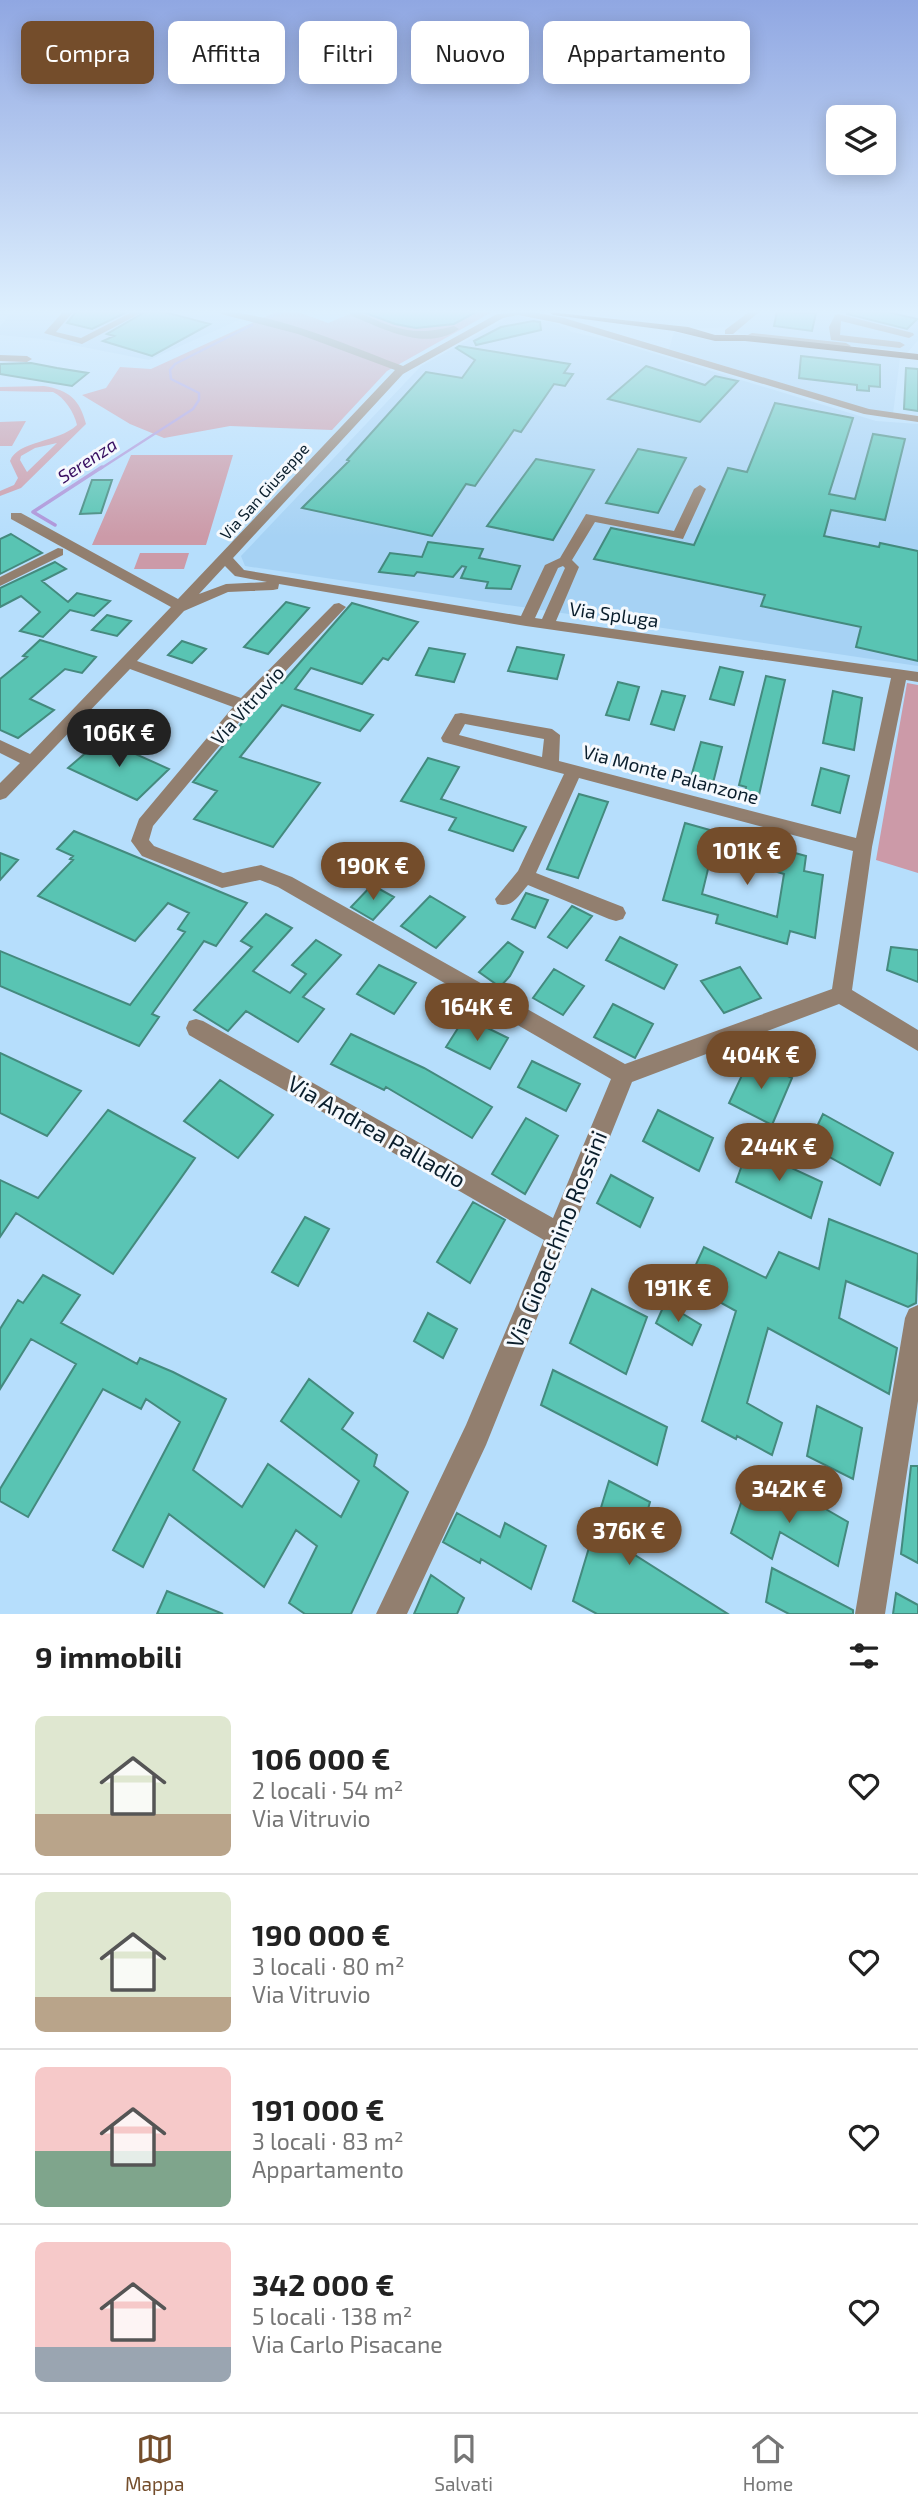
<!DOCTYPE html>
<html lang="it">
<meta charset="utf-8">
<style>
:root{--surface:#fff;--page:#f6f6f6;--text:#222;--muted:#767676;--line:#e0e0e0;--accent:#744d2b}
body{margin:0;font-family:"Exo 2",sans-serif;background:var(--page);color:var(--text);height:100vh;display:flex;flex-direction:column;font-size:26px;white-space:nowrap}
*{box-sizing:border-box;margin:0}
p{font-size:23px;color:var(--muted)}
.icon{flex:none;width:38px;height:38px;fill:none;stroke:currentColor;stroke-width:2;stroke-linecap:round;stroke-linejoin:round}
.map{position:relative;height:1614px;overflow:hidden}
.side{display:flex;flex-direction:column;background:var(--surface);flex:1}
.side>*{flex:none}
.guide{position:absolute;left:21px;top:21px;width:877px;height:63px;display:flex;gap:14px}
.tools{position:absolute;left:826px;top:105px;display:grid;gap:14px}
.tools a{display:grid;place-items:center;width:70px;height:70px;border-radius:10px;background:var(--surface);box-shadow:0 4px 18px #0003;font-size:35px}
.price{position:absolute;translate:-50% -60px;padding:0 16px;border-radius:24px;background:var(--accent);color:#fff;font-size:23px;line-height:46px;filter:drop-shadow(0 2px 4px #0008)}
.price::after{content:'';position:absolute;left:50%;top:42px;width:21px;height:16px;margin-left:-10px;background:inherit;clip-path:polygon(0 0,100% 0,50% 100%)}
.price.current{background:#222;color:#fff}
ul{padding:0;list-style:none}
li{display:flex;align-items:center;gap:21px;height:175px;padding:0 35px}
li+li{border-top:2px solid var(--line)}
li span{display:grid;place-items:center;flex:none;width:196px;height:140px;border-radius:10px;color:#555}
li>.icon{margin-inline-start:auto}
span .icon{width:84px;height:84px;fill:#fffc;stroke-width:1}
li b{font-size:30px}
h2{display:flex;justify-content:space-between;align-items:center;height:84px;padding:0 35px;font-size:30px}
.tag{padding:0 24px;border-radius:10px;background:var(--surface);box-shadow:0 4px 18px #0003;font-size:24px;line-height:63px}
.tag.current{background:var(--accent);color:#fff}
.tab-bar{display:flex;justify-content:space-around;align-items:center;height:98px;border-top:2px solid var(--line);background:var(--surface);font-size:19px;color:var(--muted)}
.tab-bar a{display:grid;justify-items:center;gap:4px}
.tab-bar .current{color:var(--accent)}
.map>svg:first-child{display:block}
</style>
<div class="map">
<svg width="918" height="1614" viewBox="0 0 918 1614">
<rect width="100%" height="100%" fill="#b6defc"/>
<path fill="#a6d2f4" d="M12,312H257L149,360L42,339L0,335V326Z
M575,312H897L918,317V340L908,352L741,334L731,327L685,329Z
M513,315L558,324L572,332L613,341L876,421L918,424V666L245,566L241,556L421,366Z
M674,332L714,341H747L900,358L893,414L862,408L669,349Z"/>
<path fill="#cc9aa8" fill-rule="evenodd" d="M276,312H298L328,323L355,312H492L387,371L332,430L230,426L164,438L130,424L82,395L106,388L120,367L151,369Z
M44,386C69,390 80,400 86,424L21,488L0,496V491L14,485L18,478L10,461C18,440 58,443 77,425C74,412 65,398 53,392L0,391V387ZM57,443L27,472L20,460L21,456L35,448Z
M26,421L12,446H0V422Z
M131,455H233L206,545H92Z
M140,553H189L184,569H134Z
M907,683L918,685V873L876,860Z"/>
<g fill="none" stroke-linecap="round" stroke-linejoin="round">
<path stroke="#ad93d8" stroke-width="2.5" d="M270,317L282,312
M100,469L193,409L199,400V393L171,379L170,370L175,364L252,325"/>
<path stroke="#ad93d8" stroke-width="3.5" d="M55,525L33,512L102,467"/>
</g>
<path fill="#59c4b3" stroke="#448a7e" stroke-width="2" d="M76,312H75H127L92,329L67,323Z
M145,312H164L210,324L152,356L103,341L114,336L107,334Z
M363,312H476L454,324L416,328L395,324Z
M777,312L816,313L812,331L774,326Z
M847,312H888L917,319L907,329L847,314Z
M533,321L540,322L541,330L476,345L474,341L501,327Z
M459,346L570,364L564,373L573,374L565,386L554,384L521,432L514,430L475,486L466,484L432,536L302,508L349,461L347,460L426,372L462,378L475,360L456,348Z
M801,356L880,365V387L869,386V391L857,390V385L799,378Z
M31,363L57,368L88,373L72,386L0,374V364Z
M646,366L705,385L715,376L738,381L700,422L608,399Z
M906,368L918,369V411L904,409Z
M775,403L853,418L829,494L855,499L873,434L905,439L885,520L831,510L824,536L879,547L880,543L918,551V661L856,647L861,627L761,606L765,595L594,559L611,528L694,545L728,468L747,472Z
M638,449L686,458L658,513L606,503Z
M536,459L594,470L553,540L487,526Z
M92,480H112L101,513L80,514Z
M11,534L42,553L0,574V539Z
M428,542L483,549L479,558L520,566L511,589L486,588L488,582L461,578L466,567L462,566L453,577L417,572L414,576L379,572L390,553L422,557Z
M55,562L66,569L42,581L68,602L77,593L110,601L94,616L70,610L43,637L20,631L40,612L21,596L0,607V588Z
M286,602L309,608L268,654L244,647Z
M352,603L418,622L388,660L383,658L362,684L311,668L295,689L373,715L360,731L282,705L240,757L320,783L273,847L194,819L217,791L193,782L252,711L279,682L282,683Z
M107,615L131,621L117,636L92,630Z
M40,640L96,657L82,673L65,669L30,699L54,710L18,738L0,730V679L27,657L23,656Z
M182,641L206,649L192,663L168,655Z
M517,647L564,655L557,679L508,671Z
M429,648L465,654L454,682L416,675Z
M720,667L743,672L734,705L710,699Z
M766,676L785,680L759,795L745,792L746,787L739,785Z
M618,682L639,687L629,720L606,715Z
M662,691L685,696L674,730L651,724Z
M833,691L862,698L854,750L823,743Z
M102,739L169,769L137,800L68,768Z
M701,742L722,747L713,783L691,777Z
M428,758L459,767L441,799L526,827L513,851L449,830L456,818L401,801Z
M821,768L849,776L840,813L812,805Z
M579,794L608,802L578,878L547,869Z
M685,823L717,832L702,894L777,917L784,874L734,859L737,837L806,856L804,871L823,875L815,938L790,931L787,944L716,923L718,915L663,900Z
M74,831L247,903L216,946L204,941L152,1014L159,1017L139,1046L0,986V951L130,1005L185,932L178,929L189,913L168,903L135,941L38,896L73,860L70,859L73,856L57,849Z
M0,853L18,860L0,880Z
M372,885L394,897L373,920L351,907Z
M526,893L548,900L535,928L512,919Z
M430,896L465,917L436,948L401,926Z
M572,906L592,916L567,948L548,937Z
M266,914L292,928L253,971L290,993L306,974L292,965L316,940L341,955L303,997L324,1009L298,1042L246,1011L228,1031L194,1010L252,947L241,941Z
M620,937L677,965L664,989L606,960Z
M508,942L523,952L510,976L500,987L479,972Z
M891,947L918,950V982L887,970Z
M379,965L416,983L394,1014L357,994Z
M740,967L761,998L724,1013L701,981Z
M554,969L584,986L563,1015L533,998Z
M613,1004L653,1024L635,1058L594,1037Z
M465,1017L508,1038L490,1069L446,1047Z
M351,1034L424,1068L492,1107L472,1138L386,1087L384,1090L331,1064Z
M0,1053L81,1091L47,1136L0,1113Z
M750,1058L792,1078L772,1125L729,1103Z
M532,1061L580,1084L566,1111L518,1087Z
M220,1080L273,1115L238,1158L184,1121Z
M108,1110L195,1158L113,1274L16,1213L0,1237V1180L38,1198Z
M658,1110L713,1138L699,1171L643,1141Z
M823,1114L893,1153L880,1185L808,1145Z
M526,1118L558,1136L525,1194L492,1174Z
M748,1148L822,1182L811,1218L736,1182Z
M611,1175L653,1198L640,1227L597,1203Z
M473,1202L505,1220L470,1283L437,1262Z
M305,1217L329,1229L298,1286L272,1272Z
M829,1219L918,1254L916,1303L908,1307L846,1281L839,1318L897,1348L889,1394L768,1328L747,1403L782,1423L772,1455L737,1436L736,1439L702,1421L736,1311L687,1284L704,1247L766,1278L779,1252L819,1269Z
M43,1275L80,1295L61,1323L137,1364L140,1358L173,1372L226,1399L193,1470L242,1507L268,1464L341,1517L359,1481L281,1421L309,1379L353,1413L342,1429L377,1455L374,1466L408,1492L351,1614H305L289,1603L317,1546L296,1530L264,1587L169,1514L143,1567L113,1550L180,1422L146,1399L141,1409L103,1389L28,1517L0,1501V1489L76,1364L31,1339L0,1389V1329L18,1300L23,1303Z
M592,1289L647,1317L626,1374L570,1343Z
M665,1303L701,1325L692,1345L656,1323Z
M428,1313L457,1329L443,1358L414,1341Z
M553,1370L667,1427L657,1465L541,1405Z
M817,1406L862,1428L853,1479L807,1456Z
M911,1466H918V1563L901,1554Z
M609,1481L650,1502L635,1555L728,1614H597L573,1601Z
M748,1482L792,1509L796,1492L848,1522L838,1566L780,1532L772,1559L731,1533Z
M457,1513L500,1537L505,1523L546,1546L531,1589L481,1559L480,1563L443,1542Z
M772,1568L853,1610V1614H789L766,1602Z
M431,1575L464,1598L457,1614H414Z
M167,1591L223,1614H157Z
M896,1593L918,1605V1614H893Z"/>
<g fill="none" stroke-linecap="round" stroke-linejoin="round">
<path fill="#927f6f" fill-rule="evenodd" d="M63,312H73L56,332L81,338L132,312H143L82,344L44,333Z
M220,312C273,312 352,347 403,366L497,314L532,312L564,318L869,409L918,416V422L864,414L559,323L518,315L503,318L403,374L233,558L244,570L521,616L545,565L560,558L586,514L674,531L694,489L700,485L706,489L683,539L595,522L572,560L579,567L556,621L918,672V682L906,680L872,847L852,990L918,1030V1051L839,1004L632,1082L486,1445L407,1614H376L466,1425L544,1240L189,1035L186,1028L189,1021L196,1019L203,1021L553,1218L611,1079L278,887L260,880L222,888L142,856L131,841L139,819L233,707L130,669L6,798L0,800V783L20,763L0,753V740L30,754L171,607L11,519V513H21L178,599L395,370L298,334L221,314ZM225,566L235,576L267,582L226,584L199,594ZM563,566L565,568L542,619L535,618L558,568ZM279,584L526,626L891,678L856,838L559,761L560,735L552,729L461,713L455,714L441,738L443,742L564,774L518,871L495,899L497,904C512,909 519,895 528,885L609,919L616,921L623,919L626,913L623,907L536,873L579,778L853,851L832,989L625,1064L292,877L261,865L223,873L154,846L149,840L153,826L250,709L346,607L339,603L334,604L241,698L137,661L184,611L228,592L273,590L278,589ZM465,724L544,739L542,757L459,735Z
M349,312H358C395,329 414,337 454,326L459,329C426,352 384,329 352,316Z
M749,312H759L733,334H725V330Z
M838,314L913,333L914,335L909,338L841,321L840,335L900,342L905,345L900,348L831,340L829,327L835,315Z
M752,333L846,343L851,346L846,349L753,339L747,341L742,338Z
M0,355L27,356L32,359L27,362L0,361Z
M58,548L63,549V555L0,586V577Z
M918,1305V1401L885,1614H855L905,1318L909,1309Z"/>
<path fill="#57371a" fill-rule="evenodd" d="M549,312L688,327L715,335H745L918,354V360L745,341H715L674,331L553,315Z"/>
</g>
<linearGradient id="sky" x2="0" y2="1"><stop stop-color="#90a7e2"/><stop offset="0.58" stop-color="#def0fe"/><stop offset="1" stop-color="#def0fe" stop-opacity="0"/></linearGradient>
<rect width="918" height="537" fill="url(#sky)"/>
<g text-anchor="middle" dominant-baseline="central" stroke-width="6" stroke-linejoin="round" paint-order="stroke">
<g font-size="16" fill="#0a1e2c" stroke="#f5f9fd">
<text transform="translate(264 491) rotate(-48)">Via San Giuseppe</text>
</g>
<g font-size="18" font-style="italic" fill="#380f61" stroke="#f5f9fd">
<text transform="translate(87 460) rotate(-33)">Serenza</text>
</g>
<g font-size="19" fill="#0a1e2c" stroke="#f5f9fd">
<text transform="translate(614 614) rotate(8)">Via Spluga</text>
<text transform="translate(247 705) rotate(-48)">Via Vitruvio</text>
<text transform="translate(671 774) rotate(15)">Via Monte Palanzone</text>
</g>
<g font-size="23" fill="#0a1e2c" stroke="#f5f9fd">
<text transform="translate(377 1131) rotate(30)">Via Andrea Palladio</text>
<text transform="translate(556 1239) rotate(-68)">Via Gioacchino Rossini</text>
</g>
</g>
</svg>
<div class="tools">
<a><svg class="icon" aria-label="layers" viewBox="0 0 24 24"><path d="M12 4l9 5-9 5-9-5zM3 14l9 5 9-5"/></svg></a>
</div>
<b class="price current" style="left:119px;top:769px">106K €</b>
<b class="price" style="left:747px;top:887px">101K €</b>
<b class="price" style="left:373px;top:902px">190K €</b>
<b class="price" style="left:477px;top:1043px">164K €</b>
<b class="price" style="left:761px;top:1091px">404K €</b>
<b class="price" style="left:779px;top:1183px">244K €</b>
<b class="price" style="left:678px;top:1324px">191K €</b>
<b class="price" style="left:789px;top:1525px">342K €</b>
<b class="price" style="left:629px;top:1567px">376K €</b>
<div class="guide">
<a class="tag current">Compra</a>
<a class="tag">Affitta</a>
<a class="tag">Filtri</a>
<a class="tag">Nuovo</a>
<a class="tag">Appartamento</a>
</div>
</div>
<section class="side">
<h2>9 immobili<svg class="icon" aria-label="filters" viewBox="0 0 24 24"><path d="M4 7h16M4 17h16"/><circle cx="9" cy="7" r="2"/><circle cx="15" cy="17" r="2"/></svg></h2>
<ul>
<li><span style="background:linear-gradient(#dfe7d0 70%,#b9a48a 0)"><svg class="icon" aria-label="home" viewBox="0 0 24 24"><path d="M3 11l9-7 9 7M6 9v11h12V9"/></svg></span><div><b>106 000 €</b><p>2 locali · 54 m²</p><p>Via Vitruvio</p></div><svg class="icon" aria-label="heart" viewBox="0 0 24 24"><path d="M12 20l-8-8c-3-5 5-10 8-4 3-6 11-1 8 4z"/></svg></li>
<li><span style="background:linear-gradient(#dfe7d0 75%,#b9a48a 0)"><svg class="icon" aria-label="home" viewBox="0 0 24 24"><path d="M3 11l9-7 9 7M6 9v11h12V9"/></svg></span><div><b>190 000 €</b><p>3 locali · 80 m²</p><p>Via Vitruvio</p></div><svg class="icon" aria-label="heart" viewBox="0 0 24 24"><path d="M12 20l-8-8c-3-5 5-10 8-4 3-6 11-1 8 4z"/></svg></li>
<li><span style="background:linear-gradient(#f6c9c9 60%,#7fa58c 0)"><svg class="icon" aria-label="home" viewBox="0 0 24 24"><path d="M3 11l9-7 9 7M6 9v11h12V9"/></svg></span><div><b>191 000 €</b><p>3 locali · 83 m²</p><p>Appartamento</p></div><svg class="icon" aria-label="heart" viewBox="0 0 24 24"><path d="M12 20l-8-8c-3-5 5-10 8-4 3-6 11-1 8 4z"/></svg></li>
<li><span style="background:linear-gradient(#f6c9c9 75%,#9aa5b1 0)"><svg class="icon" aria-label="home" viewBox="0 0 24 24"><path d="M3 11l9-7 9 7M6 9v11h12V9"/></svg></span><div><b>342 000 €</b><p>5 locali · 138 m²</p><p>Via Carlo Pisacane</p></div><svg class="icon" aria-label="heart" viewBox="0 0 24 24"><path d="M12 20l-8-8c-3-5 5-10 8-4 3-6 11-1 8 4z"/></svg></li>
</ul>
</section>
<nav class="tab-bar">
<a class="current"><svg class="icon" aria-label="map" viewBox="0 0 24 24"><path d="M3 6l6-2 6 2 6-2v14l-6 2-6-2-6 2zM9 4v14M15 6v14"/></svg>Mappa</a>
<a><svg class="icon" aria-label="saved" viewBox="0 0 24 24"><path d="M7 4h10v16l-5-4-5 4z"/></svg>Salvati</a>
<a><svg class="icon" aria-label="home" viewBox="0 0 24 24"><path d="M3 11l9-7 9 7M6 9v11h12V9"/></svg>Home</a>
</nav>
